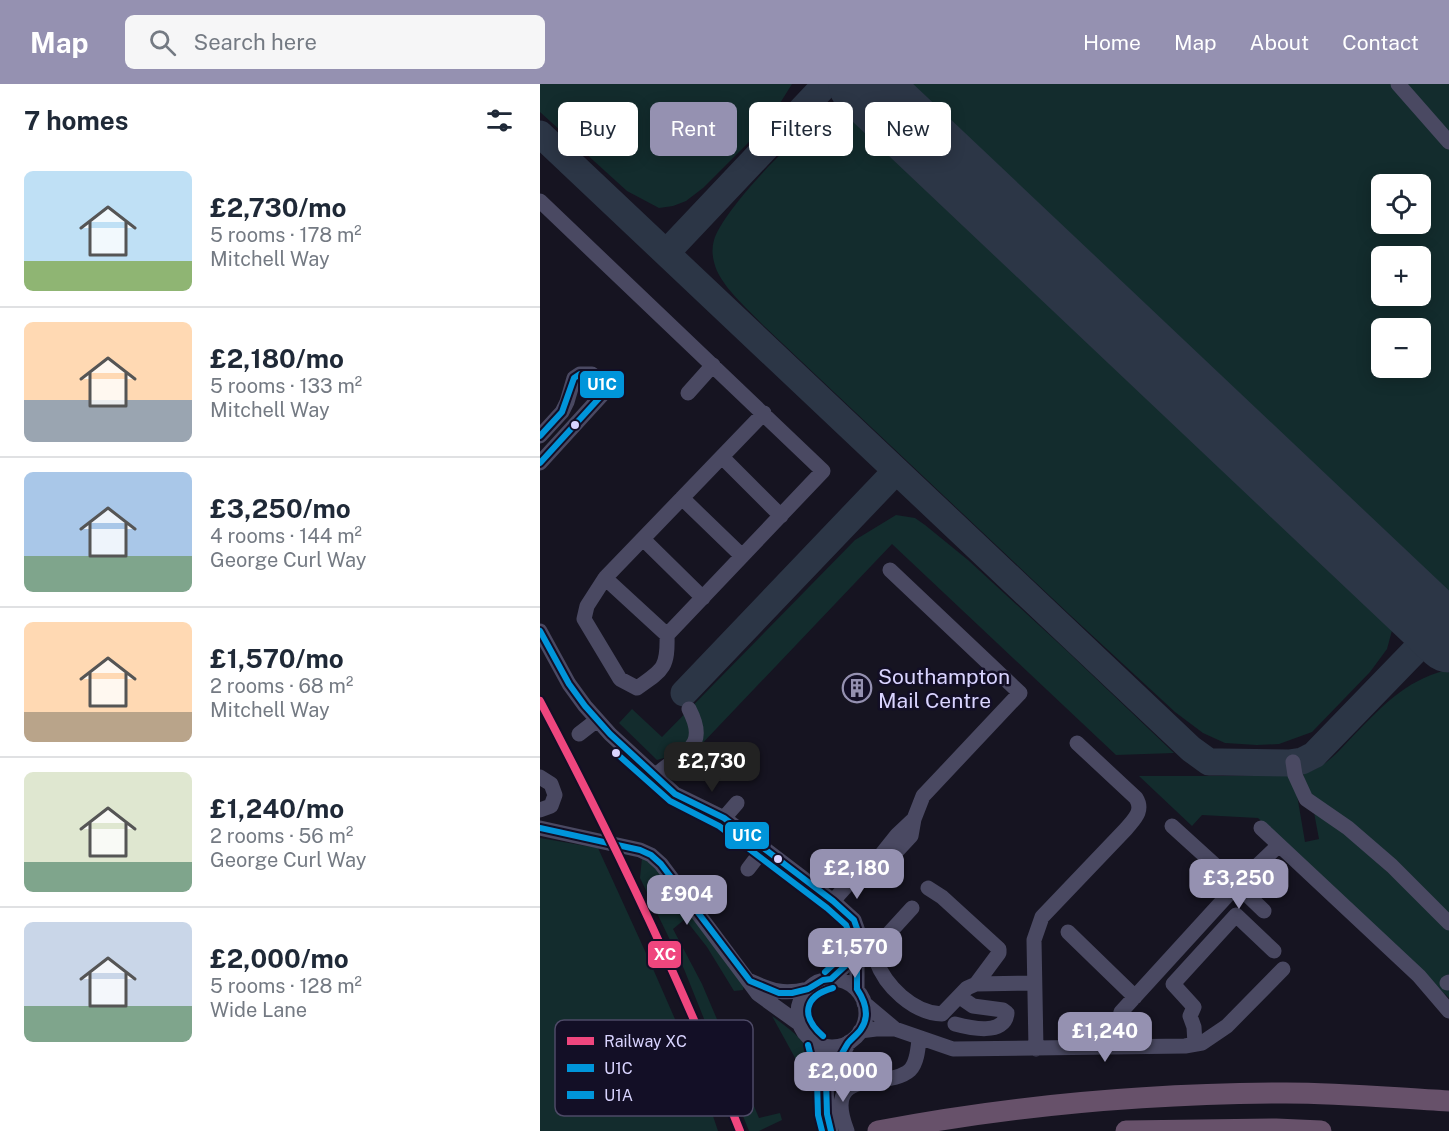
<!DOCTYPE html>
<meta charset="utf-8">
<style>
:root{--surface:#fff;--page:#f6f6f7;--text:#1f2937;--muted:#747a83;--line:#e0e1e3;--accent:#9591b1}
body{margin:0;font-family:"Public Sans",sans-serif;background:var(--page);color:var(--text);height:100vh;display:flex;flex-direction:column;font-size:22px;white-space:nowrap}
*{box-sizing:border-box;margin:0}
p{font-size:20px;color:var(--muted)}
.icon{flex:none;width:33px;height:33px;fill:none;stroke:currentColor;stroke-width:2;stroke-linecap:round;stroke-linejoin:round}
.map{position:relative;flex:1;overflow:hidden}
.panel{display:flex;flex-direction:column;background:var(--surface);width:540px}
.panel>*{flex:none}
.guide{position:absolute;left:18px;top:18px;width:570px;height:54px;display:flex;gap:12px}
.fabs{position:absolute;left:831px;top:90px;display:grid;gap:12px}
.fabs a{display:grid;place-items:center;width:60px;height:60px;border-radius:9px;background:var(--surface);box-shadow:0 3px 15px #0003;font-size:30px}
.price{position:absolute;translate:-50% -51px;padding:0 14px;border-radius:12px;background:var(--accent);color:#fff;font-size:20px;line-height:39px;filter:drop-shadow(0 2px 3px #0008)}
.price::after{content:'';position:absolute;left:50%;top:36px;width:18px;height:14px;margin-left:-9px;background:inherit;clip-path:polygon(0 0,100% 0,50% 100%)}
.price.current{background:#222;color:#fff}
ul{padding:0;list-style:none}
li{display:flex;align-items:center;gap:18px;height:150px;padding:0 24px}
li+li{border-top:2px solid var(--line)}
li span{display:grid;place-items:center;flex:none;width:168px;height:120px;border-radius:9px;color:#555}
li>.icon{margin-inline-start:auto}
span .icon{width:72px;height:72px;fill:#fffc;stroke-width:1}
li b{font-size:26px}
h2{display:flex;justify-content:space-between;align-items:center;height:72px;padding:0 24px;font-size:26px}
.chip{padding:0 21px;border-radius:9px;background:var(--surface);box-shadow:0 3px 15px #0003;font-size:21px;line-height:54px}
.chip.current{background:var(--accent);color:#fff}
header{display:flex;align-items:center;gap:36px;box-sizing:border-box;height:84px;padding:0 30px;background:var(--accent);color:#fff}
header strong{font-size:28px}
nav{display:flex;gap:33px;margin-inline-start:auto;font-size:21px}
.search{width:420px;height:54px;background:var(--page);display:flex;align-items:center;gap:15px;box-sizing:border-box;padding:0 21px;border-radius:9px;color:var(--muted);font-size:22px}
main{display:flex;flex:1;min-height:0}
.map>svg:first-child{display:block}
</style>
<header>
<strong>Map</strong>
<div class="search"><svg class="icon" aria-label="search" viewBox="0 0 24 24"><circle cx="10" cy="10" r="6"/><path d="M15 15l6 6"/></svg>Search here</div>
<nav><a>Home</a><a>Map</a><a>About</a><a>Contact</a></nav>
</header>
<main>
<section class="panel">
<h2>7 homes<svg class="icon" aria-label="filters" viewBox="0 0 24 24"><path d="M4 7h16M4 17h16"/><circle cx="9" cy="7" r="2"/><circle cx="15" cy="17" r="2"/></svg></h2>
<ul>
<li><span style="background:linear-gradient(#bfe0f5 75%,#8fb573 0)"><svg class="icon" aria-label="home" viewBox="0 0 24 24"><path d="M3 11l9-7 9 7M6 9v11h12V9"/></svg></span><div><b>£2,730/mo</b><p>5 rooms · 178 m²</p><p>Mitchell Way</p></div></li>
<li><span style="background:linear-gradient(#ffd9b3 65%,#9aa5b1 0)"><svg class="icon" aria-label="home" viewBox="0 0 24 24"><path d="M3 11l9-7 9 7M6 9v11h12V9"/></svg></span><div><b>£2,180/mo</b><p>5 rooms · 133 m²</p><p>Mitchell Way</p></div></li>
<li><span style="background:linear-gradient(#a9c7e8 70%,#7fa58c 0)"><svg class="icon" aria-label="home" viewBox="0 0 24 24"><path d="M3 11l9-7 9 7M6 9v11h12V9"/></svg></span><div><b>£3,250/mo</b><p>4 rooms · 144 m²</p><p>George Curl Way</p></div></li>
<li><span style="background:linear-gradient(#ffd9b3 75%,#b9a48a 0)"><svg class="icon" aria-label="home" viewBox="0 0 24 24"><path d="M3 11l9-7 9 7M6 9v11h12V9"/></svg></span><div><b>£1,570/mo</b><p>2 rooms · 68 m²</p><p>Mitchell Way</p></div></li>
<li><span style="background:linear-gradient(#dfe7d0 75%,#7fa58c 0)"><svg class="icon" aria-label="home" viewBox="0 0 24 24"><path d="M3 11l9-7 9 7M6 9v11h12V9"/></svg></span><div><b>£1,240/mo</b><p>2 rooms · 56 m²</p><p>George Curl Way</p></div></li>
<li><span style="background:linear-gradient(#c9d6e8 70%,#7fa58c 0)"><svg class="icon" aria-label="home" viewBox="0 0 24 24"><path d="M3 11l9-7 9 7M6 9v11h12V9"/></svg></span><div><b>£2,000/mo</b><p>5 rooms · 128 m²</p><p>Wide Lane</p></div></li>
</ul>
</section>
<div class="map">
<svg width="909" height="1047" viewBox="0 0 909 1047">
<rect width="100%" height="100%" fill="#161421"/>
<path fill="#132c2d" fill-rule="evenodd" d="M0,0H252L232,32L207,60L163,104L146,117L133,122L119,124L87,107L0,28Z
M364,0H854L909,64V516ZM842,100H880V140H842ZM842,172H880V212H842ZM842,244H880V284H842Z
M863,0H909V52Z
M308,24L854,539L847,565L830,588L772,648L739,660L717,661L685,659L663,649L635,628L529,530L224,242C208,225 179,201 174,178C172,170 172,163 174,156C183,126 252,55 279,37C288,31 298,28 308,24Z
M356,431L375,434L385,441L428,476L526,566L634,669L576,671L352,460L138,685L131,672L117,676L79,639L92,625L122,653L315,456Z
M906,586L909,589V833L769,712L763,690C785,684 798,668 813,652C843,622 863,598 906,586Z
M599,692H748L755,699L765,758L779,755L773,723L777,725L909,843V890L901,895L909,906V914L718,734L662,731L652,742Z
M0,754L58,764L110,878L159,990L178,1047H0Z
M102,774L114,780L204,900L203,906L194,907L167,863L145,835L133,845L162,900L219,1034L240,1029L242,1036L219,1047H209L144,885L100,794Z
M232,932C248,944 280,965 272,989L265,992Z"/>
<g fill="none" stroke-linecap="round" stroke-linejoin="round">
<path stroke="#2c3646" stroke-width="27" d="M0,50L651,665L669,678H682L749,679L762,677L774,671L898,543
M126,169L286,0
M144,609L356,387"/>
<path stroke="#2c3646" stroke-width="69" d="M323,0L909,554"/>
<path stroke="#4a4962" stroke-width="15" d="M858,0L909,58
M0,117L283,387L127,551C128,584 123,586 97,604L80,595L44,535L47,522L65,494
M148,309L173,281
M0,352L22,328L27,318L34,294L40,290H52L62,299V311L0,379
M182,373L241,432
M142,414L202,472
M103,455L163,514
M0,547L29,600L45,622L70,650L135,710L184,734L293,817L314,836L320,853L317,871V905
M127,551L65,494L224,329
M39,650L57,636
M753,678L755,691L766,715L808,744L852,782L909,839
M115,692C139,668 171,667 149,625
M0,693L11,700L15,711L11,722L0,726
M184,734L197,719
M0,744L100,766L111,771L121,780L218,910L261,941
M721,744L879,892L909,927
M337,776L357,767L371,752L374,735L383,712L480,609L350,486
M208,785L224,764
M388,804L402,813L459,865V869L436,900
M293,817L310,798L337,776L357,751L374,735
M372,824L341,858L336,876C345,902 373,929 402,930L427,904L436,900L494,899
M724,827L697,801L739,761
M528,848L595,913
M291,895L317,871
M258 929a34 34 0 1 1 68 0a34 34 0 1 1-68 0Z
M210,897C233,907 243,911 268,905
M907,899L909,898
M324,919L355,945
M415,940C430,944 465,952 467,929L463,926L433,922L420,913
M320,947L336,945H355L413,965L645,962L662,959L687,942L743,885
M277,959L286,996L287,1030L291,1047
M655,960L654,943L650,932L654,923L633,900L696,831L734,867
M580,962L577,944L581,928L697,801L632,742
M496,965L494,856L502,833L586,745C594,735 604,727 596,714L537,659
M286,996L295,985L309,958
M307,1047C281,980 347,1007 370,986C377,979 378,965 379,955"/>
<path stroke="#67516a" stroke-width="21" d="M338,1047C469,1022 603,1010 736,1009C794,1008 852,1014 909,1017
M586,1047L736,1045L781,1047"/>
<g stroke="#130f26" stroke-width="10">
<path id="bus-1" d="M0,352L22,328L34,294L40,290H52L62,299V311L0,379
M0,547L29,600L45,622L70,650L135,710L184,734L293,817L314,836L320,853L317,871V905
M0,744L100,766L111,771L121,780L210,897L239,909H252L268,905L283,896L291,895L317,871
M291,1047L287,1030L286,996C295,984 300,972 308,959C312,954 318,950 321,945C330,932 325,917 317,905"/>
</g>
<g stroke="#130f26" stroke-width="10">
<path id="bus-2" d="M76,669L130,717L179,742L287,824L306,841L311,854L309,866L285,888
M283,952C260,932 264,912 293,904
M268,961L277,997L278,1031L282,1047"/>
</g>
<use href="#bus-1" stroke="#0095da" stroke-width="6"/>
<use href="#bus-2" stroke="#0095da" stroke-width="6"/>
<g stroke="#130f26" stroke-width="12">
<path id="rail-1" d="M0,617C74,757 142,900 200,1047"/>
</g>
<use href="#rail-1" stroke="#ef467e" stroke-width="8"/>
</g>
<defs>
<g id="building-ring" transform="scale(1.5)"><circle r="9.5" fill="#130f26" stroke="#9591b1" stroke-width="1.5"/><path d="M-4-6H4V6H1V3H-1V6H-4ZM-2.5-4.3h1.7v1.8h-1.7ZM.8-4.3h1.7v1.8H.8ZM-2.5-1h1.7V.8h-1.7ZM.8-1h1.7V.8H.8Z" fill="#9591b1"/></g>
</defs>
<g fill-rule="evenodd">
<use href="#building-ring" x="317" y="604"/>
</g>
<g fill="#d9d4ff" stroke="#130f26" stroke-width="2">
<circle cx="35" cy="341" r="5"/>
<circle cx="76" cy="669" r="5"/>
<circle cx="238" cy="775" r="5"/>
</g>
<g text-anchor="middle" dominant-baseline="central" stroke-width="5" stroke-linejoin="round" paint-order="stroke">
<g font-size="21" fill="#d9d4ff" stroke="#130f26" text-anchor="start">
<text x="338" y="592">Southampton<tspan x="338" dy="24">Mail Centre</tspan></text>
</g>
</g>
<rect x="15" y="936" width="198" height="96" rx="9" fill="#130f26" stroke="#4e4a67" stroke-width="1.5"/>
<rect x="27" y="953" width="27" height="8" fill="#ef467e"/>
<rect x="27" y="980" width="27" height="8" fill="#0095da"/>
<rect x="27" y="1007" width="27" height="8" fill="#0095da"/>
<g font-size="16" fill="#d9d4ff">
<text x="64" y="963">Railway XC</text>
<text x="64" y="990">U1C</text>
<text x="64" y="1017">U1A</text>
</g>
<g stroke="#130f26" stroke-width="2">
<rect x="39" y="286" width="46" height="29" rx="6" fill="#0095da"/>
<rect x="184" y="737" width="46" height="29" rx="6" fill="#0095da"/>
<rect x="107" y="856" width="35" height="29" rx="6" fill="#ef467e"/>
</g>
<g font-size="16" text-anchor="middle" font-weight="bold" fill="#fff">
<text x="62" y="306">U1C</text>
<text x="207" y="757">U1C</text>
<text x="125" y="876">XC</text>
</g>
</svg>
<div class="fabs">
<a><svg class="icon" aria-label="locate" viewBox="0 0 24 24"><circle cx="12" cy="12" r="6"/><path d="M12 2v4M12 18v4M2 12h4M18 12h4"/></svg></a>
<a>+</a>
<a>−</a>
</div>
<b class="price current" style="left:172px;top:709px">£2,730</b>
<b class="price" style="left:317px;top:816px">£2,180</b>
<b class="price" style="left:699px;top:826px">£3,250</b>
<b class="price" style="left:147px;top:842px">£904</b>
<b class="price" style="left:315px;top:895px">£1,570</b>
<b class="price" style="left:565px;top:979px">£1,240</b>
<b class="price" style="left:303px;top:1019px">£2,000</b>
<div class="guide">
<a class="chip">Buy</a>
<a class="chip current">Rent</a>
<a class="chip">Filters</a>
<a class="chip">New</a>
</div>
</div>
</main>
